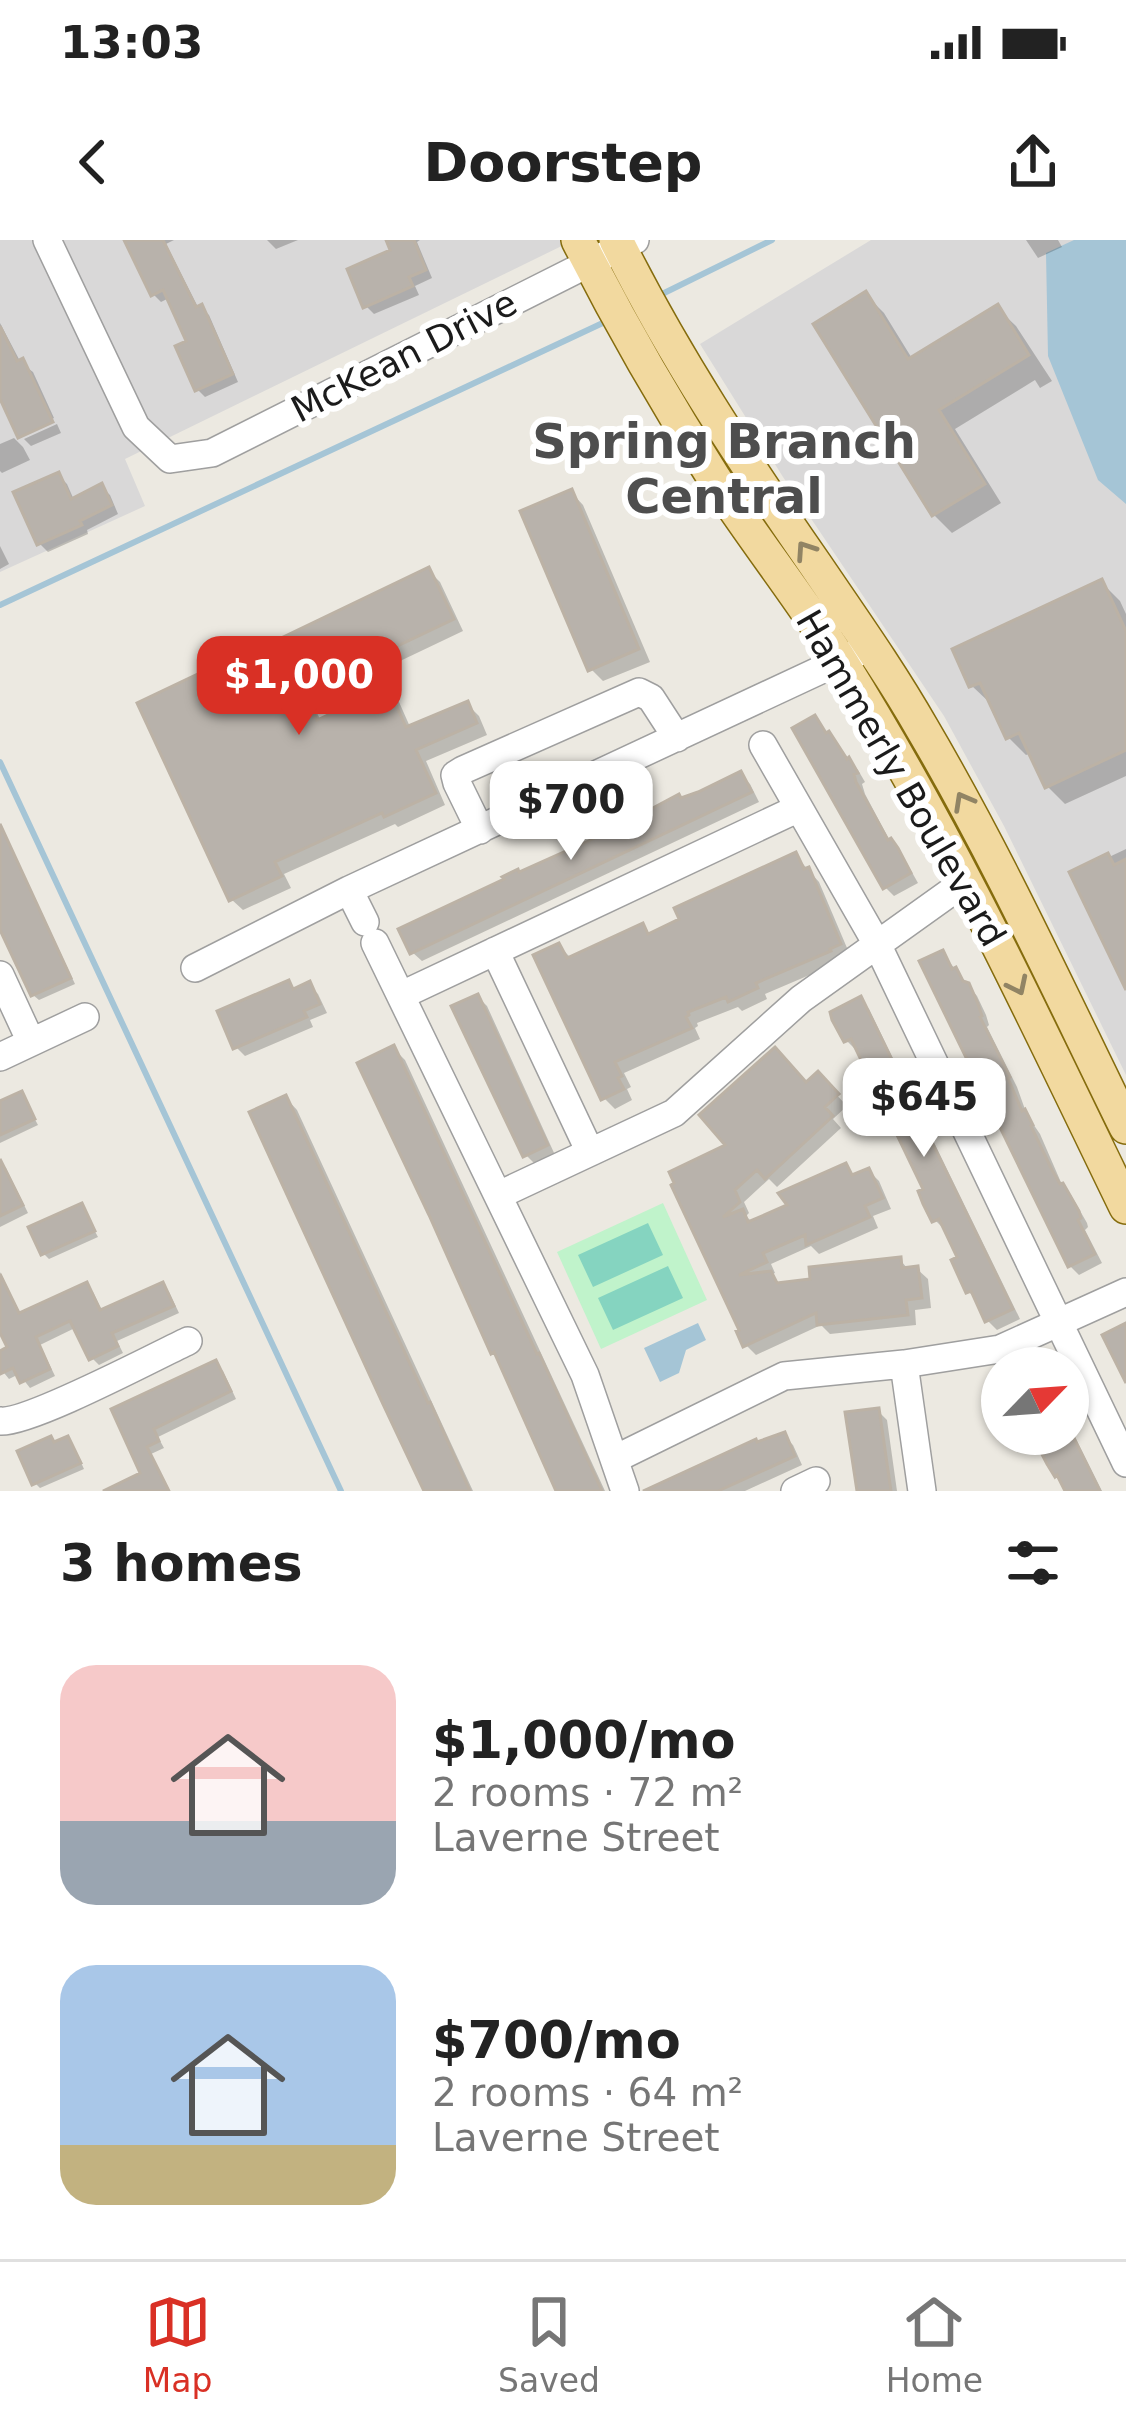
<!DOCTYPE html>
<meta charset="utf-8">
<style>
:root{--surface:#fff;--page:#f6f6f6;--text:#222;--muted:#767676;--line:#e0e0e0;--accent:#d93025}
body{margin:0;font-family:"DejaVu Sans",sans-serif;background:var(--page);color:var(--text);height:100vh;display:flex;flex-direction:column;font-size:45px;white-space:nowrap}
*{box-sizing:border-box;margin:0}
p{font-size:39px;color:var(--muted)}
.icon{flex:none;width:66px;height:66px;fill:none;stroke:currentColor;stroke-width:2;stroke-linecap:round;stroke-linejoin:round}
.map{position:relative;height:1251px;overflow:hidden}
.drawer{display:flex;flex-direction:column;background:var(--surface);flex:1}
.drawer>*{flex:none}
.needle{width:78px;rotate:65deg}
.buttons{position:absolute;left:981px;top:1107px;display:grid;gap:24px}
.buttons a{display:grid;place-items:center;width:108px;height:108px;border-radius:50%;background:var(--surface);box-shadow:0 3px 9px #0004;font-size:60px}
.price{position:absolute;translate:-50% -102px;padding:0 27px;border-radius:24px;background:#fff;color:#222;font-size:39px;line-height:78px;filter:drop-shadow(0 3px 6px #0008)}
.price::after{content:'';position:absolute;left:50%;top:72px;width:36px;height:27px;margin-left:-18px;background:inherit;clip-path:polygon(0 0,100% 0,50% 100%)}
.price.on{background:var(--accent);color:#fff}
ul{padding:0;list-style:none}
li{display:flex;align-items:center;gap:36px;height:300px;padding:0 60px}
li span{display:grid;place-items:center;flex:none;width:336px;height:240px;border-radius:36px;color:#555}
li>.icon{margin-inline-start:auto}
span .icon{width:144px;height:144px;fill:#fffc;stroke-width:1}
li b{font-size:51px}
h2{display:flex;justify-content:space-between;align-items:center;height:144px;padding:0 60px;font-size:51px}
.status{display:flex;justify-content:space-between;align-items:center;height:84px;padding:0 60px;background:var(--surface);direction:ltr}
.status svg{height:33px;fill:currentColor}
header{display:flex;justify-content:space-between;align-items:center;height:156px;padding:0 60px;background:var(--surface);font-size:54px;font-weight:800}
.menu{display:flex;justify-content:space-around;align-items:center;height:168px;border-top:3px solid var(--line);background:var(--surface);font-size:33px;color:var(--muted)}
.menu a{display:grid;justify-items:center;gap:6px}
.menu .on{color:var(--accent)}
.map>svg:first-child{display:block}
</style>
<div class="status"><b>13:03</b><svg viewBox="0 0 49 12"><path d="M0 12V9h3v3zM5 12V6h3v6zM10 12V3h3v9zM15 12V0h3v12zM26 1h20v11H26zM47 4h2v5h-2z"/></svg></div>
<header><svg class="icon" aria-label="back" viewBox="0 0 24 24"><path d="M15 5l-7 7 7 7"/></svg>Doorstep<svg class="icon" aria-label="share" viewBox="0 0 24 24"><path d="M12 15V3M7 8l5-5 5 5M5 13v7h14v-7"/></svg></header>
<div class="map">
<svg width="1126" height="1251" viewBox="0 0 1126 1251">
<rect width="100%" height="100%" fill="#ece9e1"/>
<path fill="#d9d8d8" d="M0,0H574L125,219L145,266L0,332Z
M871,0H1101L1126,252V835L1004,586L944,476L783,237L700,104Z"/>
<path fill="#c0f3cb" d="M663,963L707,1060L601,1109L557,1012Z"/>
<path fill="#85d4c0" d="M648,983L663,1015L593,1047L578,1015Z
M668,1026L683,1058L613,1090L598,1058Z"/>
<path fill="#a5c5d6" d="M1074,0H1126V264L1098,240L1048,116L1046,13Z
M698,1083L706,1100L686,1110L679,1133L660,1142L644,1108Z"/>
<path fill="#0003" d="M127,0H174L166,4L199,69L201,68L209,75L238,142L205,157L197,149L190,102L169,58L161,62L153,54Z
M267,0H298L276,9Z
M389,0H420L417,2L432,38L415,46L419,55L374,74L366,66L394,12Z
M1026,0H1058L1062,7L1038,18Z
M866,55L884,73L913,120L997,68L1016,86L1052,141L1040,148L1035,140L955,189L1001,263L952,293L934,275Z
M0,83L21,123L33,132L54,178L21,194L0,152Z
M57,184L61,193L31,206L24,199Z
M14,198L23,207L30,220L2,233L0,231V204Z
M58,235L67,244L74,260L101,247L110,255L118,274L87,290L88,294L48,312L39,303Z
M571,252L583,265L650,422L603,441L591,429Z
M0,306L9,324L0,329Z
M428,330L440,342L463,391L312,463L321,481L388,451L399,462L411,489L467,464L479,476L487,495L426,521L445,565L398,587L395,584L284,634L291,648L243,670L231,659L241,417L254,430Z
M1102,343L1120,361L1126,374V536L1065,564L1047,546L1032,513L1026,515L1008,497L990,463L972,446Z
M815,479L858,530L865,542L862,544L865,554L891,603L900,611L918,643L894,656L885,647Z
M741,535L750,544L759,562L422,721L412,712L622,588Z
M0,583L75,744L39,760L33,755L0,683Z
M1126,609V743L1073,634Z
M795,615L819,642L850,715L840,722L765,754L767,759L742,771L738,767L697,783L698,786L695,788L700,799L624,833L631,847L627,849L632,860L615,869L604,858L559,706L570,717L642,687L651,696Z
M942,713L977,756L986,775L989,785L987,787L1017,847L1027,875L1040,894L1063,947L1071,955L1087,983L1088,987L1085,990L1102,1023L1079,1035L1070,1026Z
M288,743L296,751L309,745L318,754L327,773L310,780L313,787L245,816L236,807Z
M478,757L487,766L555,915L535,924L526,915Z
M860,760L869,769L1020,1079L997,1090L988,1081L979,1062L969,1052L961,1019L947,988L944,989L935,980L927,950L858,808L855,809L846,800Z
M394,809L405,820L605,1251H560Z
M818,835L847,866L833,879L841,888L777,947L769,939L744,962L749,973L746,976L753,983L792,966L846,927L856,937L869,931L879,941L891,969L873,976L878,988L819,1014L811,1006L771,1024L775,1033L771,1035L781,1045L900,1020L909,1030L917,1029L928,1039L931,1068L915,1070L916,1085L830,1094L821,1085L756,1115L746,1105L743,1091L674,946L730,906Z
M21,854L38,885L0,903V864Z
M286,858L297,870L473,1251H426Z
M0,922L6,928L28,973L0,987Z
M81,966L98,997L49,1019L44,1014Z
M0,1032L21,1075L86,1045L93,1052L103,1072L162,1045L169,1052L179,1073L117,1101L123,1113L99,1125L92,1118L77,1087L40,1105L55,1136L30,1148L19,1134L9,1139L0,1128V1114L11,1109L0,1087Z
M216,1124L223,1131L236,1159L158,1197L164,1208L151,1214L170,1251H129L144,1234L115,1171Z
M878,1171L887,1180L897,1251H860Z
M1068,1183L1102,1251H1070L1042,1194H1068Z
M784,1196L793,1205L802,1225L745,1251H669Z
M68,1199L73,1205L84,1229L40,1248L35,1243L55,1205Z"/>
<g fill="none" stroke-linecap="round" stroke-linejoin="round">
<path stroke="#a5c5d6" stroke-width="6" d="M656,57L772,0
M0,365L607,81
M0,522L341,1251"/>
</g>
<path fill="#b8b2ab" stroke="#bcb2a5" stroke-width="3" d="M124,0H163L196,67L202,64L233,134L195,151L175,106L186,101L163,50L151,56Z
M386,0H414L426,30L409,37L413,46L363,68L347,29L390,10Z
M866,51L908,119L998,64L1029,115L939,170L985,244L932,276L813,84Z
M0,86L17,121L23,118L53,182L18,198L0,159Z
M59,232L71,259L102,243L112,265L80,281L82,285L37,305L13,252Z
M572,249L639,409L588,431L520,271Z
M429,327L454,379L303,451L317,480L388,447L406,487L468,461L477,483L416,510L436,553L384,577L382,573L275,622L282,636L229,661L137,463L242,413L249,429L279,415L273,402Z
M1102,339L1126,391V510L1045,548L1019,493L1006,499L980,443L969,447L952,409Z
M815,475L826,493L829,491L847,519L849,517L858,533L854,534L856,542L888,600L891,598L898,608L911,633L883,649L792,488Z
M741,531L752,552L410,714L398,689L504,639L502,637L518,629L519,632L606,593L604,588L619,581L621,585L679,554L681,558L698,552Z
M0,584L71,738L31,756L0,690Z
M796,612L804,629L809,627L841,704L830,709L831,711L756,743L758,748L728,762L726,757L688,772L689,775L686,777L692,788L615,822L622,836L618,838L624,849L601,860L533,715L559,703L567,718L643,683L648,694L679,679L674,668Z
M1108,613L1114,625L1126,619V750L1069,632Z
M943,710L952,729L956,727L963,741L969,743L978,764L982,776L980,777L1010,837L1008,838L1022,871L1025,869L1033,885L1031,886L1052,930L1060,944L1063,943L1079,971L1081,978L1078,980L1095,1014L1068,1027L919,721Z
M289,740L293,749L310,741L320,764L304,771L307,777L233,809L217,771Z
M478,754L548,905L523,917L451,766Z
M861,756L1013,1069L985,1082L971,1051L966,1053L951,1020L957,1017L939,979L932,982L923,964L918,951L923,949L851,799L844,802L832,780L830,772Z
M394,805L537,1114L539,1113L602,1251H556L494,1112L491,1114L429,975L357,823Z
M775,807L806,842L818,831L839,854L825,867L833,876L765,939L757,930L735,950L740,962L723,977L743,969L748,982L787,965L778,953L846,923L852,935L869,928L883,958L865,966L870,977L806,1005L805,995L763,1013L767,1022L739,1035L771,1031L777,1043L810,1039L809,1027L901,1017L902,1028L918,1026L922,1058L906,1060L908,1075L817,1085L816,1073L743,1107L736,1091L739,1090L671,945L674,943L669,932L725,905L699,875Z
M22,851L35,879L0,895V861Z
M286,855L428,1163L430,1162L470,1251H424L383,1164L249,872Z
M0,919L23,965L0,976Z
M82,963L95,991L41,1015L28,987Z
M0,1034L19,1073L87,1042L100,1070L163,1042L174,1066L112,1093L118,1106L89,1120L70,1081L36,1097L50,1129L20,1143L13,1128L0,1134V1111L7,1107L0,1093Z
M1126,1083V1143L1102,1095Z
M216,1120L231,1151L154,1189L159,1201L147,1207L169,1251H103L140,1233L111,1169Z
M879,1168L891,1251H857L845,1172Z
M785,1192L795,1216L718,1251H643L756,1199L757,1202Z
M1046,1194H1072L1100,1251H1065L1057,1235L1055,1237L1047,1224L1034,1199Z
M51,1196L54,1202L68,1196L81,1223L32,1245L17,1211Z"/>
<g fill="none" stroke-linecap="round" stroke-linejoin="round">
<g stroke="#9f9f9f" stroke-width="30">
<path id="minor" d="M47,0L136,187L170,219L212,213L635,0
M763,505L877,704L1126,1223
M480,590L457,543L455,535L463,530L639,452L651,458L677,498
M349,650L365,682
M375,703L585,1135L625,1251
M495,711L590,912
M195,728L349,650L872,406
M0,735L31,802
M402,755L799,568
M0,817L85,777
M499,955L674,873L801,759L966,641
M904,1124L922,1251
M0,1181C28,1184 154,1117 188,1101
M615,1219L784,1136L904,1124L1000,1109L1126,1052
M795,1251L816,1241"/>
</g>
<g stroke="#856c0d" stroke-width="36">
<path id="major" d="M578,0C619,81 665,161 714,238C755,301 803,361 843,425C951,598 1037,784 1126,967
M616,0C673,115 744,222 817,327C853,380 890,432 922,488C998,617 1060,753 1126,887"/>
</g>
<use href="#minor" stroke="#fff" stroke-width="27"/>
<use href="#major" stroke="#f2d99f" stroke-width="33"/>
</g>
<defs><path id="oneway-chevron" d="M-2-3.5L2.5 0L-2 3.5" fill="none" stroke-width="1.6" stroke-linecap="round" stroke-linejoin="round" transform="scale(3)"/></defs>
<g stroke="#918464">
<use href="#oneway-chevron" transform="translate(805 310) rotate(-124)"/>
<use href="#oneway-chevron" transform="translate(963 561) rotate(-119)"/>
<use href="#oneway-chevron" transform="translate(1018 746) rotate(64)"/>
</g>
<g text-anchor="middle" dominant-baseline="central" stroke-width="12" stroke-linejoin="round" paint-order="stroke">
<g font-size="36" fill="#1b1b1b" stroke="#fff">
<text transform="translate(404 116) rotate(-27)">McKean Drive</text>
<text transform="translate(901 538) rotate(60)">Hammerly Boulevard</text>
</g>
<g font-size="48" font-weight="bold" fill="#4e4e4e" stroke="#fff">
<text x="724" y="201">Spring Branch<tspan x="724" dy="55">Central</tspan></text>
</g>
</g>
</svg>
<div class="buttons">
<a><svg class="needle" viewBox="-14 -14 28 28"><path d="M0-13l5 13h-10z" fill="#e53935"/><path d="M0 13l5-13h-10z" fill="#767676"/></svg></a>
</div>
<b class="price on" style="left:299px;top:498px">$1,000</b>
<b class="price" style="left:571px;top:623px">$700</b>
<b class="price" style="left:924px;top:920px">$645</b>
</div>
<section class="drawer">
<h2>3 homes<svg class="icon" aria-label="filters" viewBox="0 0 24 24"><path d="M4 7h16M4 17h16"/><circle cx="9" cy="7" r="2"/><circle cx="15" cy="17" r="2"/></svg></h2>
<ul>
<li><span style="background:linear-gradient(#f6c9c9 65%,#9aa5b1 0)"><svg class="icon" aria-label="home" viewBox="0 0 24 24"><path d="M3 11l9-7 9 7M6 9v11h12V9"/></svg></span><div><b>$1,000/mo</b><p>2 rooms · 72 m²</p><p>Laverne Street</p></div></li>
<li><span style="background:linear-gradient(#a9c7e8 75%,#c2b280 0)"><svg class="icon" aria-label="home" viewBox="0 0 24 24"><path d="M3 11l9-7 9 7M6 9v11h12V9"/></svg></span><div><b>$700/mo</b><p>2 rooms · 64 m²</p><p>Laverne Street</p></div></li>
</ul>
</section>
<nav class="menu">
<a class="on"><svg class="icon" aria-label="map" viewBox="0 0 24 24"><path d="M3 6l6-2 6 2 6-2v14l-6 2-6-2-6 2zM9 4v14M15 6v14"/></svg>Map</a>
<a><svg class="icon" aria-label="saved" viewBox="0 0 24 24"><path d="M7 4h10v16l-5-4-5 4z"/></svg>Saved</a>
<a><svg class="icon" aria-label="home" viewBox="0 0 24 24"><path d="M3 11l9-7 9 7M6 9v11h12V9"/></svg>Home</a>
</nav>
